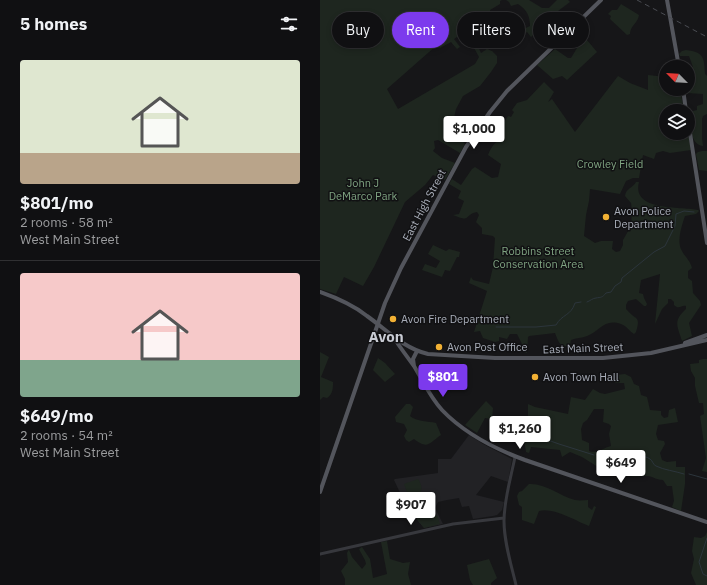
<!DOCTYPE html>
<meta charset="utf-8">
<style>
:root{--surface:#101012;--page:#19191b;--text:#f1f3f6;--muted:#9c9d9f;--line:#303032;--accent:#7c3aed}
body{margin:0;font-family:"IBM Plex Sans",sans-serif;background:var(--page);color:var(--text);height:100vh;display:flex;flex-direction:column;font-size:15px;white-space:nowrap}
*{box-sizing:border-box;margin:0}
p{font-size:13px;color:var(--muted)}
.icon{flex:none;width:22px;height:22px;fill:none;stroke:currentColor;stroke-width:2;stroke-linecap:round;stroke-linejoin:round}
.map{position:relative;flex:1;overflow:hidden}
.side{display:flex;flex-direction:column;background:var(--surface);width:320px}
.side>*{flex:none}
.hud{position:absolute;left:12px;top:12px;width:315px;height:36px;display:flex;gap:8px}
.needle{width:26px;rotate:294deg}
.fabs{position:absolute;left:339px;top:60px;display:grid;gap:8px}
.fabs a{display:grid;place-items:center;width:36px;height:36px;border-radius:50%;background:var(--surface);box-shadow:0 2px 6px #0003,0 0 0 1px var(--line);font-size:20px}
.price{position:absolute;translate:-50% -34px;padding:0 9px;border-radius:4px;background:#fff;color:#222;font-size:13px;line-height:26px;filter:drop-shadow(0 1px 2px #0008)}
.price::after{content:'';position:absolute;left:50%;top:24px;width:12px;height:9px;margin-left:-6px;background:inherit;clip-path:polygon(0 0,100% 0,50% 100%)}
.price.selected{background:var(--accent);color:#fff}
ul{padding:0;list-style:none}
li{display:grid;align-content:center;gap:8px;height:212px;padding:0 20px}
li+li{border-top:1px solid var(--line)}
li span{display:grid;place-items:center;height:124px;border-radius:4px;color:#555}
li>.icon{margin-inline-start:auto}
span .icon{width:72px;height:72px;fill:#fffc;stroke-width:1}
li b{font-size:17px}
h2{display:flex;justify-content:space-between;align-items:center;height:48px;padding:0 20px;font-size:17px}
.tag{padding:0 14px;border-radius:18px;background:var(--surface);box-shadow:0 2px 6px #0003,0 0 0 1px var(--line);font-size:14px;line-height:36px}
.tag.selected{background:var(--accent);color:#fff}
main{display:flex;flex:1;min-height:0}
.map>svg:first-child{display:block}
</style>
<main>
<section class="side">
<h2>5 homes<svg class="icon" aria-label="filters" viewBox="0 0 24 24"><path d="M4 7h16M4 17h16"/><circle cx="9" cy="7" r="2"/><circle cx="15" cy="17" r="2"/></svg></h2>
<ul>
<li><span style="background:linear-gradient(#dfe7d0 75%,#b9a48a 0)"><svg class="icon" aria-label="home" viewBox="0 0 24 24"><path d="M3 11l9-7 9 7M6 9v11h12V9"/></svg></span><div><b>$801/mo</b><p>2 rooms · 58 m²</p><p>West Main Street</p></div></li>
<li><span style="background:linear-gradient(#f6c9c9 70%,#7fa58c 0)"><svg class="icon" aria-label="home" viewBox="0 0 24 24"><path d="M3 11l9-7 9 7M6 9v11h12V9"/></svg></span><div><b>$649/mo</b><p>2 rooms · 54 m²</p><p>West Main Street</p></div></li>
</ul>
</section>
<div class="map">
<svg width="387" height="585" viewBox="0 0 387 585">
<rect width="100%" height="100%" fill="#161618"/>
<path fill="#222225" d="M149,435L163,444L192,459L188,482L171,476L156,495L184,502L182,510L177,515L173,516L153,519L149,506L142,507L139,498L127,500L118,502L115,508L123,524L104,528L98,521L83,499L74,480L75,479L118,473V459H131Z"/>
<path fill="#1e261f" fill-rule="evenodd" d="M0,0H182L180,1V4L170,10L172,21L152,26L134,39L140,47L137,49L131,42L120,48L117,45L67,89L78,109L155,64L159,57L153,46L157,44L161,53L167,49L172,51L177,56V63L171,72L160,86L143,96L136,109L133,122L135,133L145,144L140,153L118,140L114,141L115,148L113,151L122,158L135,163L125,180L113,175L105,185L85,202L54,267L43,286L24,277L16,294L0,289Z
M186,0H209L222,8H229L237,0H248L250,2L234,14L211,37L207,32L197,39L194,36L197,32L210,26C210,16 207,10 198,4L191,6L189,2Z
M301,4L319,15C318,23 310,26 310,34L307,35L290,19L291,16L288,14L292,10H297Z
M267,40L277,52L247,80L242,76L233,79L217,65L235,49L248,58H251L260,43Z
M366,50C385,52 384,59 385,74L387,76V114L383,116L382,119V138L383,146C369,144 371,124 369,112L377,110V106L383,104V94L367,93L366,89H368V69L373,67L369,56H360L359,54L362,51Z
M328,75L346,77V89H360L364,111H346V133H368L371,150L350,153L343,151L336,153L334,159L323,155L319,178H313L306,181L300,194L270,189L269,201L266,215L264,236L275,243L281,241H293L292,249L296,252L300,251L303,245V240L311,226L312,210L311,203L305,196C306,188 313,188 316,182H319C311,212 362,206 378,210L379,211L376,214L365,216C362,225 356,242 362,251C365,257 370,260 372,268L368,271V278L372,281L373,293L380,301L381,305L369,323L372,336L362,341C357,325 353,321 366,309V306C361,305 359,310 354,305V302L351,299H348V303L342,309L335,324L340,274L321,280L319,293L323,294L324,298L327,304L326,306H324L316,299L308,301L306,305V309C316,321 321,315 316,332L314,334C309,331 307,326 301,324C284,318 280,331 267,336C262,338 256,338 251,340L250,345C240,350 238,340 235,333L209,336L208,337L207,353L203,352L202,344L197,334H190L187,339L179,337V341L175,342L163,338L160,331L154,332L167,291L149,283L151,277L153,280L169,284L173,267L175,238L173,236L162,234V228L156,222L159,215L157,212C143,215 152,223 133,215L139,214L144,201L138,198L141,191L129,184L132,179L141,185L152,169L155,167L172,178L178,177L181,164L168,155C173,142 178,143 184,131L180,129L188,116L191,117L194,112L192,110L197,103L207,100L224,82L234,92L228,102L232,99L255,132L298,76L310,83L328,90Z
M382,151H387V171L379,170L376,154L378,152Z
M113,245L126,251L129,249L140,252L139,257H137L130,271L125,270L122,277L102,270L105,264L116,268L120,261L108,254Z
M0,352L9,357L1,377L13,382C13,388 13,394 7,398L3,397L0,400Z
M58,358L65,363L75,374L65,382L53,370Z
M383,359H387V472L382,471L386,458L380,416L384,414L383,403H379L375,386V378L371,371L370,364L379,363V360Z
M305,374L311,377L314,384L319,386L321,395L327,397L330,410L341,411V415L344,418L348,417L349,410L355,408L358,422L338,425L336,434L338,440L344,441L345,444L340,453L342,460L347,462L356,461V467H365V484L361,511L352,507L354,501L352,486H347L343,480C337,480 334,477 328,476C321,476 312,478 306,475C304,474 303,472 301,471C298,468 285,464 281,463L278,467L262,457L250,452L242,457L240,450L211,447L209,453L206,452L203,433L208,423V404L215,407L248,414L251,397L265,400L273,389L280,393L285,394L305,389L304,383H295V375ZM274,409H284L283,422L289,424L291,426L289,434L291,446C283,448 277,454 269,451V443L262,440L261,429L263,423L267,420Z
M166,401L173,408L172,419L165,418L157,433L145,425Z
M86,404H90L93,407L90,416C97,422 108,421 116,423L121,435C109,443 108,450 94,439L89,442L86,440L84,436L87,430L84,424L76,422L75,417Z
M98,479C105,488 101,498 89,498L84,484Z
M209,484C225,483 240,496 255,500C260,501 264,500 268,500V507L272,510L274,506L276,507L269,526C256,521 233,507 219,511L214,524L202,520V507L199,505L197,496L199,492L202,491Z
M114,513L115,516L117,515L120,524L104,528L96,518Z
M387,532V585H376L371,573L374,559L372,551L374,537L381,538L385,536Z
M67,541L70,559L83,563L90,562L88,574L91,585H25V579L21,571L28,562L27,553L28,551L29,550L32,557L42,569L46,564C45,558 41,554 39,549L42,547L50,559L53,578L67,574L61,542Z
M169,559L177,578L171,583V585H153L150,580L147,565Z"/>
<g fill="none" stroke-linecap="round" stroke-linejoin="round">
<path stroke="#2c353c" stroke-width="1" d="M267,302C270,301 273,298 276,298C281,297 282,298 286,293L291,292L295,286L301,282L302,278L334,252L345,246L355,226L356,214L364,211L374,212
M176,327H216L236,325C242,314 251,316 255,303L261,302
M176,422L188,424L205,430L209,434H219L225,439L239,444L274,455
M279,456L310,463C315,457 323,454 330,459C333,461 333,465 336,466C344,470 355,471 364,474
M369,474L387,479
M387,538L379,562L383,574L387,576"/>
<path stroke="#37383d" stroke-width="3" d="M195,457C191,477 184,500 184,521C184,542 191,564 196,585
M0,554L133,524L184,518"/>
<path stroke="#53555c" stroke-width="4" d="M347,0L359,67
M363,89L366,111
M368,120L387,243
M0,292C17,298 33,305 47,316C67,330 83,348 108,354L175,358H283L331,353L387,340
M76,341C82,350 88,358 94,366C103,381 110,397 122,410C144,433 175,449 205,460L387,522
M365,343L387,335
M94,366L93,359L97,351
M0,492L65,303L81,268L146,147L170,112L187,91L281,0"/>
<path stroke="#4a4c52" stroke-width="1" stroke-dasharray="5 4" stroke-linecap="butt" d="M317,0L387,37"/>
</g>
<g fill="#f2b134" stroke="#111113" stroke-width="1.5">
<circle cx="286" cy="217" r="4"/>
<circle cx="73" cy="319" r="4"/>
<circle cx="119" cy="347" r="4"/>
<circle cx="215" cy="377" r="4"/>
</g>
<g text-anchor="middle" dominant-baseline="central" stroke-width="3" stroke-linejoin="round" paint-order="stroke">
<g font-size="11" fill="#7fa381" stroke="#111113">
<text x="290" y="164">Crowley Field</text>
<text x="43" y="183">John J<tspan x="43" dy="13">DeMarco Park</tspan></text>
<text x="218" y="251">Robbins Street<tspan x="218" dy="13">Conservation Area</tspan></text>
</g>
<g font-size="11" fill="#a8adb8" stroke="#111113">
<text transform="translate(104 205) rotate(-62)">East High Street</text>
<text transform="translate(263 348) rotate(-2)">East Main Street</text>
</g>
<g font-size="11" fill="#a8adb8" stroke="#111113" text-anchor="start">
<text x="294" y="211">Avon Police<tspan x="294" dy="13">Department</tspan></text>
<text x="81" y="319">Avon Fire Department</text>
<text x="127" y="347">Avon Post Office</text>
<text x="223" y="377">Avon Town Hall</text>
</g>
<g font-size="15" font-weight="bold" fill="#c9ccd4" stroke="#111113">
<text x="66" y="336">Avon</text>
</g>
</g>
</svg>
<div class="fabs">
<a><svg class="needle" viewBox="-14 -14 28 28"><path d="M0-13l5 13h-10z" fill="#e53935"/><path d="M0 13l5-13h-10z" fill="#9c9d9f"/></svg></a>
<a><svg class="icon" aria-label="layers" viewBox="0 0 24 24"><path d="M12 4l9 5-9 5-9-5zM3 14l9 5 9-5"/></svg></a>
</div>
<b class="price" style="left:154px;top:150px">$1,000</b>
<b class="price selected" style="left:123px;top:398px">$801</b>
<b class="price" style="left:200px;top:450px">$1,260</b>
<b class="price" style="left:301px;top:484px">$649</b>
<b class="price" style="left:91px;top:526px">$907</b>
<div class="hud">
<a class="tag">Buy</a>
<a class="tag selected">Rent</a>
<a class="tag">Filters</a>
<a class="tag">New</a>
</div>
</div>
</main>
